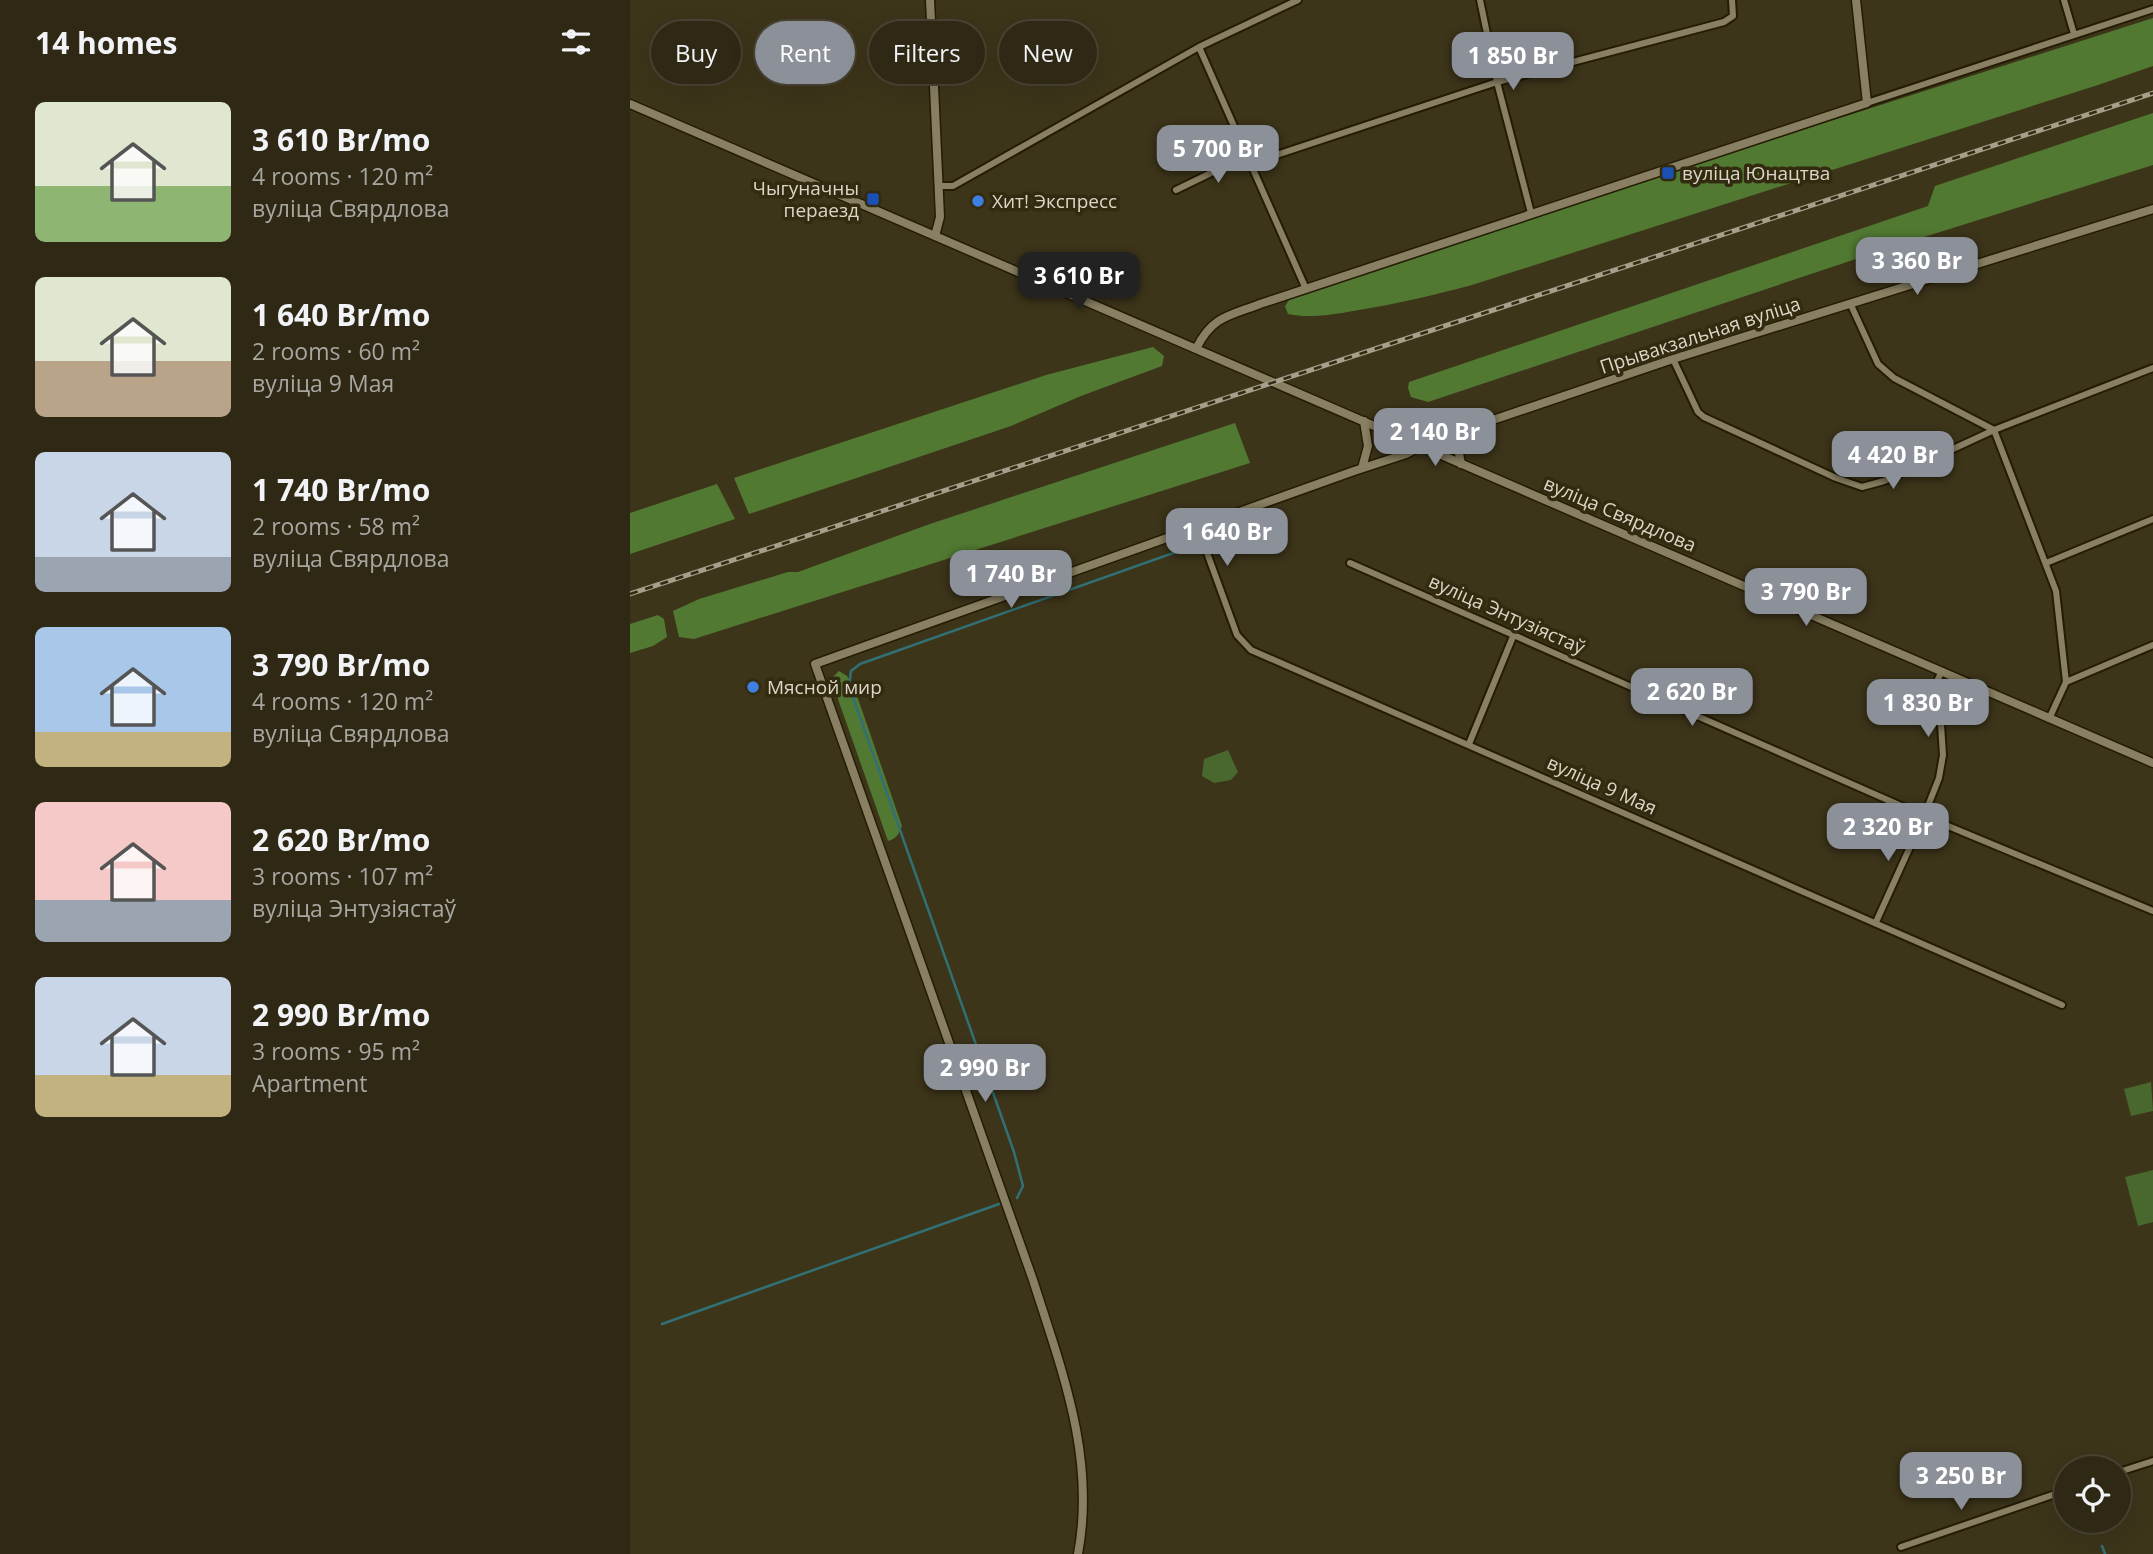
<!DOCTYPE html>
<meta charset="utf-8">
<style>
:root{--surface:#2e2814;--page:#3a3422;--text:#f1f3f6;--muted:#a7a6a0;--line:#494434;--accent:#8c9099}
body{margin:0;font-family:"Open Sans",sans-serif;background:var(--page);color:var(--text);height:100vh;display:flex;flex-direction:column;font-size:26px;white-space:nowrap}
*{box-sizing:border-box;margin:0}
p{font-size:23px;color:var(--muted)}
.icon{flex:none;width:38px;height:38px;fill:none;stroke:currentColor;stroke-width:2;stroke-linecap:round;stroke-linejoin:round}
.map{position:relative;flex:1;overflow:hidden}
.side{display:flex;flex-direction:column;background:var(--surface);width:630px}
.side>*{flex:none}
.hud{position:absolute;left:21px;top:21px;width:665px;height:63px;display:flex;gap:14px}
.tools{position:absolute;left:1424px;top:1456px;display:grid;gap:14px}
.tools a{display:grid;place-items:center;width:77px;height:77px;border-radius:50%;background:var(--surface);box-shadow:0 7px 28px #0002,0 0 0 2px var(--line);font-size:35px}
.price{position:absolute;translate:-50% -60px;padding:0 16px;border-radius:14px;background:var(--accent);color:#fff;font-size:23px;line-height:46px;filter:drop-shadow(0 2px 4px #0008)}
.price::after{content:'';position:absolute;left:50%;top:42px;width:21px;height:16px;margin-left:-10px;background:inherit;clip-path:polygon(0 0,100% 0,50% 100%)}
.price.selected{background:#222;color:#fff}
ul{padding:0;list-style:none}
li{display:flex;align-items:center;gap:21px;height:175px;padding:0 35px}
li span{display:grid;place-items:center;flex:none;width:196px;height:140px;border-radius:10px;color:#555}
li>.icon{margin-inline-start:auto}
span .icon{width:84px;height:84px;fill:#fffc;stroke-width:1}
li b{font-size:30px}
h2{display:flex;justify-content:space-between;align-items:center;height:84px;padding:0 35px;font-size:30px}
.pill{padding:0 24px;border-radius:32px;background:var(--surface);box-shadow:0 7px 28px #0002,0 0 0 2px var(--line);font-size:24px;line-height:63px}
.pill.selected{background:var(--accent);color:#fff}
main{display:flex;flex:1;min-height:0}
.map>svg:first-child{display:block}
</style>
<main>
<section class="side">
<h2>14 homes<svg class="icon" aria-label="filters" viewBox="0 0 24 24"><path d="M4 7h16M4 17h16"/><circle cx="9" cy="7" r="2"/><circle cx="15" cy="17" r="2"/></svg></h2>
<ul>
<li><span style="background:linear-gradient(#dfe7d0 60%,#8fb573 0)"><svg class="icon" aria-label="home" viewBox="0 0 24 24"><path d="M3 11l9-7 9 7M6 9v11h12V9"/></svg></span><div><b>3 610 Br/mo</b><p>4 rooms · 120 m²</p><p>вуліца Свярдлова</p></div></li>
<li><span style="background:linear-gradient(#dfe7d0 60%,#b9a48a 0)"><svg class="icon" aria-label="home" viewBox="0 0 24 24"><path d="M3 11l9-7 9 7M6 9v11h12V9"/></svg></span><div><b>1 640 Br/mo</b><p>2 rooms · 60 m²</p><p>вуліца 9 Мая</p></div></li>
<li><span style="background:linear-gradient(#c9d6e8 75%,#9aa5b1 0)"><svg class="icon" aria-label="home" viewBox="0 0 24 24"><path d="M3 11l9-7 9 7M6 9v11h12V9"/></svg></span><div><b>1 740 Br/mo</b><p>2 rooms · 58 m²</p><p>вуліца Свярдлова</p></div></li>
<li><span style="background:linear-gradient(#a9c7e8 75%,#c2b280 0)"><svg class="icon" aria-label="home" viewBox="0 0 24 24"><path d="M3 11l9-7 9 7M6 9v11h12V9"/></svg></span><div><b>3 790 Br/mo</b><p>4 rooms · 120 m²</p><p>вуліца Свярдлова</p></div></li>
<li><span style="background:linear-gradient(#f6c9c9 70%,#9aa5b1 0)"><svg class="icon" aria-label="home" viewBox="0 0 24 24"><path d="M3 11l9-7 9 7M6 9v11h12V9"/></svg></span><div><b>2 620 Br/mo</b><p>3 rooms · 107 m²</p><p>вуліца Энтузіястаў</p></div></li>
<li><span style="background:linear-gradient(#c9d6e8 70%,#c2b280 0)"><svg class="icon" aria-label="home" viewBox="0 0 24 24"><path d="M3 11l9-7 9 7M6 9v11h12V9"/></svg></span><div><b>2 990 Br/mo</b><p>3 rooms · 95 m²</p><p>Apartment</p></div></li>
</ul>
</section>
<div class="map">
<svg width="1523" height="1554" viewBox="0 0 1523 1554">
<rect width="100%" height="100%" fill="#3d351a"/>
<path fill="#48682e" d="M598,750L608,772L601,780L584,783L572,776L574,759Z
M1521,1082L1523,1111L1501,1116L1494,1089Z
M1523,1170V1222L1508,1226L1495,1177Z"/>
<path fill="#527932" d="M1523,18V66L1468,85L842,285C804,295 767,304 729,310C705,314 681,319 658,314L655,306L659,300L1191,124Z
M1523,113V165L1259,248L798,402L781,397L778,388L779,382L1298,206L1305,186Z
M523,347L534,356L532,366L451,396L381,426L119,514L104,478L416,375Z
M605,423L620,463L64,639L49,637L43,611L69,599L158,572H168L297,525Z
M87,484L105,519L0,554V513Z
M28,615L34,619L37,637L23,646L0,653V624Z
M209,671L217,676L224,687L272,826C269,834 266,839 258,841L209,702L202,678Z"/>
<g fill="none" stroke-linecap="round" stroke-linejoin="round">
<path stroke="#317176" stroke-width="2.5" d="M387,1198L393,1186L384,1152L219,686L221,671L230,664L563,546
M32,1324L369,1204
M1472,1546L1475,1554"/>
<g stroke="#241c03" stroke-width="10">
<path id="minor" d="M850,0L867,82L901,213
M1434,0L1444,34
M569,47L676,289
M1237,103L1523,9
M622,163L867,82L1094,22L1103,16L1102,0
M309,186H323L569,47L668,0
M546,190L618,155
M1220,303L1248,364L1264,378L1364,430L1426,591L1436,682
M1043,359L1068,412L1074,417L1206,478L1232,487L1254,481L1364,430L1523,368
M568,528L607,635L621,650L1432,1005
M720,563L1294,816L1523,911
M1416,563L1523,519
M1419,719L1436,682L1523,645
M839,744L884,634
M1246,922L1294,816L1309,778L1313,755L1308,679L1312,671
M1489,1472L1523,1461
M1271,1547L1437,1490"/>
</g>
<g stroke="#241c03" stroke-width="11">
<path id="tertiary" d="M300,0L310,217L305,236
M0,104C508,322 1015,543 1523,763
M567,347C583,316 599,316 630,304L1237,103L1226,0
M831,432L827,442L831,464
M732,468L738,446L734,421
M448,1554C466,1458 432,1371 403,1280L185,664L724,471L776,454L801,441L1043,359L1523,209"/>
</g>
<use href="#minor" stroke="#898063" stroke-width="6"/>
<use href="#tertiary" stroke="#898063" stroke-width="8"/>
<g stroke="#a59f8c" stroke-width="5">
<path id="rail" d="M0,594L1523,93"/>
</g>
<use href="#rail" stroke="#332b10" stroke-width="2.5" stroke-dasharray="8" stroke-linecap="butt"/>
</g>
<g fill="#1a4fb4" stroke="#332b10" stroke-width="2.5">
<rect x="1031" y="166" width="14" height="14" rx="3.5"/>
<rect x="236" y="192" width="14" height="14" rx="3.5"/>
</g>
<g fill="#3f7fe0" stroke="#332b10" stroke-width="2.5">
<circle cx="348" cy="201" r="7"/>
<circle cx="123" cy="687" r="7"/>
</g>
<g text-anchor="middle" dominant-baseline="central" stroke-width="7" stroke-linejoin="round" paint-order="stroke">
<g font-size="19" fill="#dbd6c7" stroke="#332b10" text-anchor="start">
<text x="1052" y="173">вуліца Юнацтва</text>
<text x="229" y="188" text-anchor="end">Чыгуначны<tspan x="229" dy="22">пераезд</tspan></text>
<text x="362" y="201">Хит! Экспресс</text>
<text x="137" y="687">Мясной мир</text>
</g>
<g font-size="19" fill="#dbd6c7" stroke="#332b10">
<text transform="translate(1070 335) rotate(-18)">Прывакзальная вуліца</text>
<text transform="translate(990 514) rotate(23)">вуліца Свярдлова</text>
<text transform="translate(877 614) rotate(24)">вуліца Энтузіястаў</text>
<text transform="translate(972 785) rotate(24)">вуліца 9 Мая</text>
</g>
</g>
</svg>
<div class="tools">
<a><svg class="icon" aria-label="locate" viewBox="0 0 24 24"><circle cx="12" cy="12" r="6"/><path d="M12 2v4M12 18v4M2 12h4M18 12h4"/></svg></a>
</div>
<b class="price" style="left:883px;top:92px">1 850 Br</b>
<b class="price" style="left:588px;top:185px">5 700 Br</b>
<b class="price" style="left:1287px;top:297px">3 360 Br</b>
<b class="price selected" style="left:449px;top:312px">3 610 Br</b>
<b class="price" style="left:805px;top:468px">2 140 Br</b>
<b class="price" style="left:1263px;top:491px">4 420 Br</b>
<b class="price" style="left:597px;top:568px">1 640 Br</b>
<b class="price" style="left:381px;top:610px">1 740 Br</b>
<b class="price" style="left:1176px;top:628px">3 790 Br</b>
<b class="price" style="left:1062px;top:728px">2 620 Br</b>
<b class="price" style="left:1298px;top:739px">1 830 Br</b>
<b class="price" style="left:1258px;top:863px">2 320 Br</b>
<b class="price" style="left:355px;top:1104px">2 990 Br</b>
<b class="price" style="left:1331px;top:1512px">3 250 Br</b>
<div class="hud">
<a class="pill">Buy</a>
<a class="pill selected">Rent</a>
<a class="pill">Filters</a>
<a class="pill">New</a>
</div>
</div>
</main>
